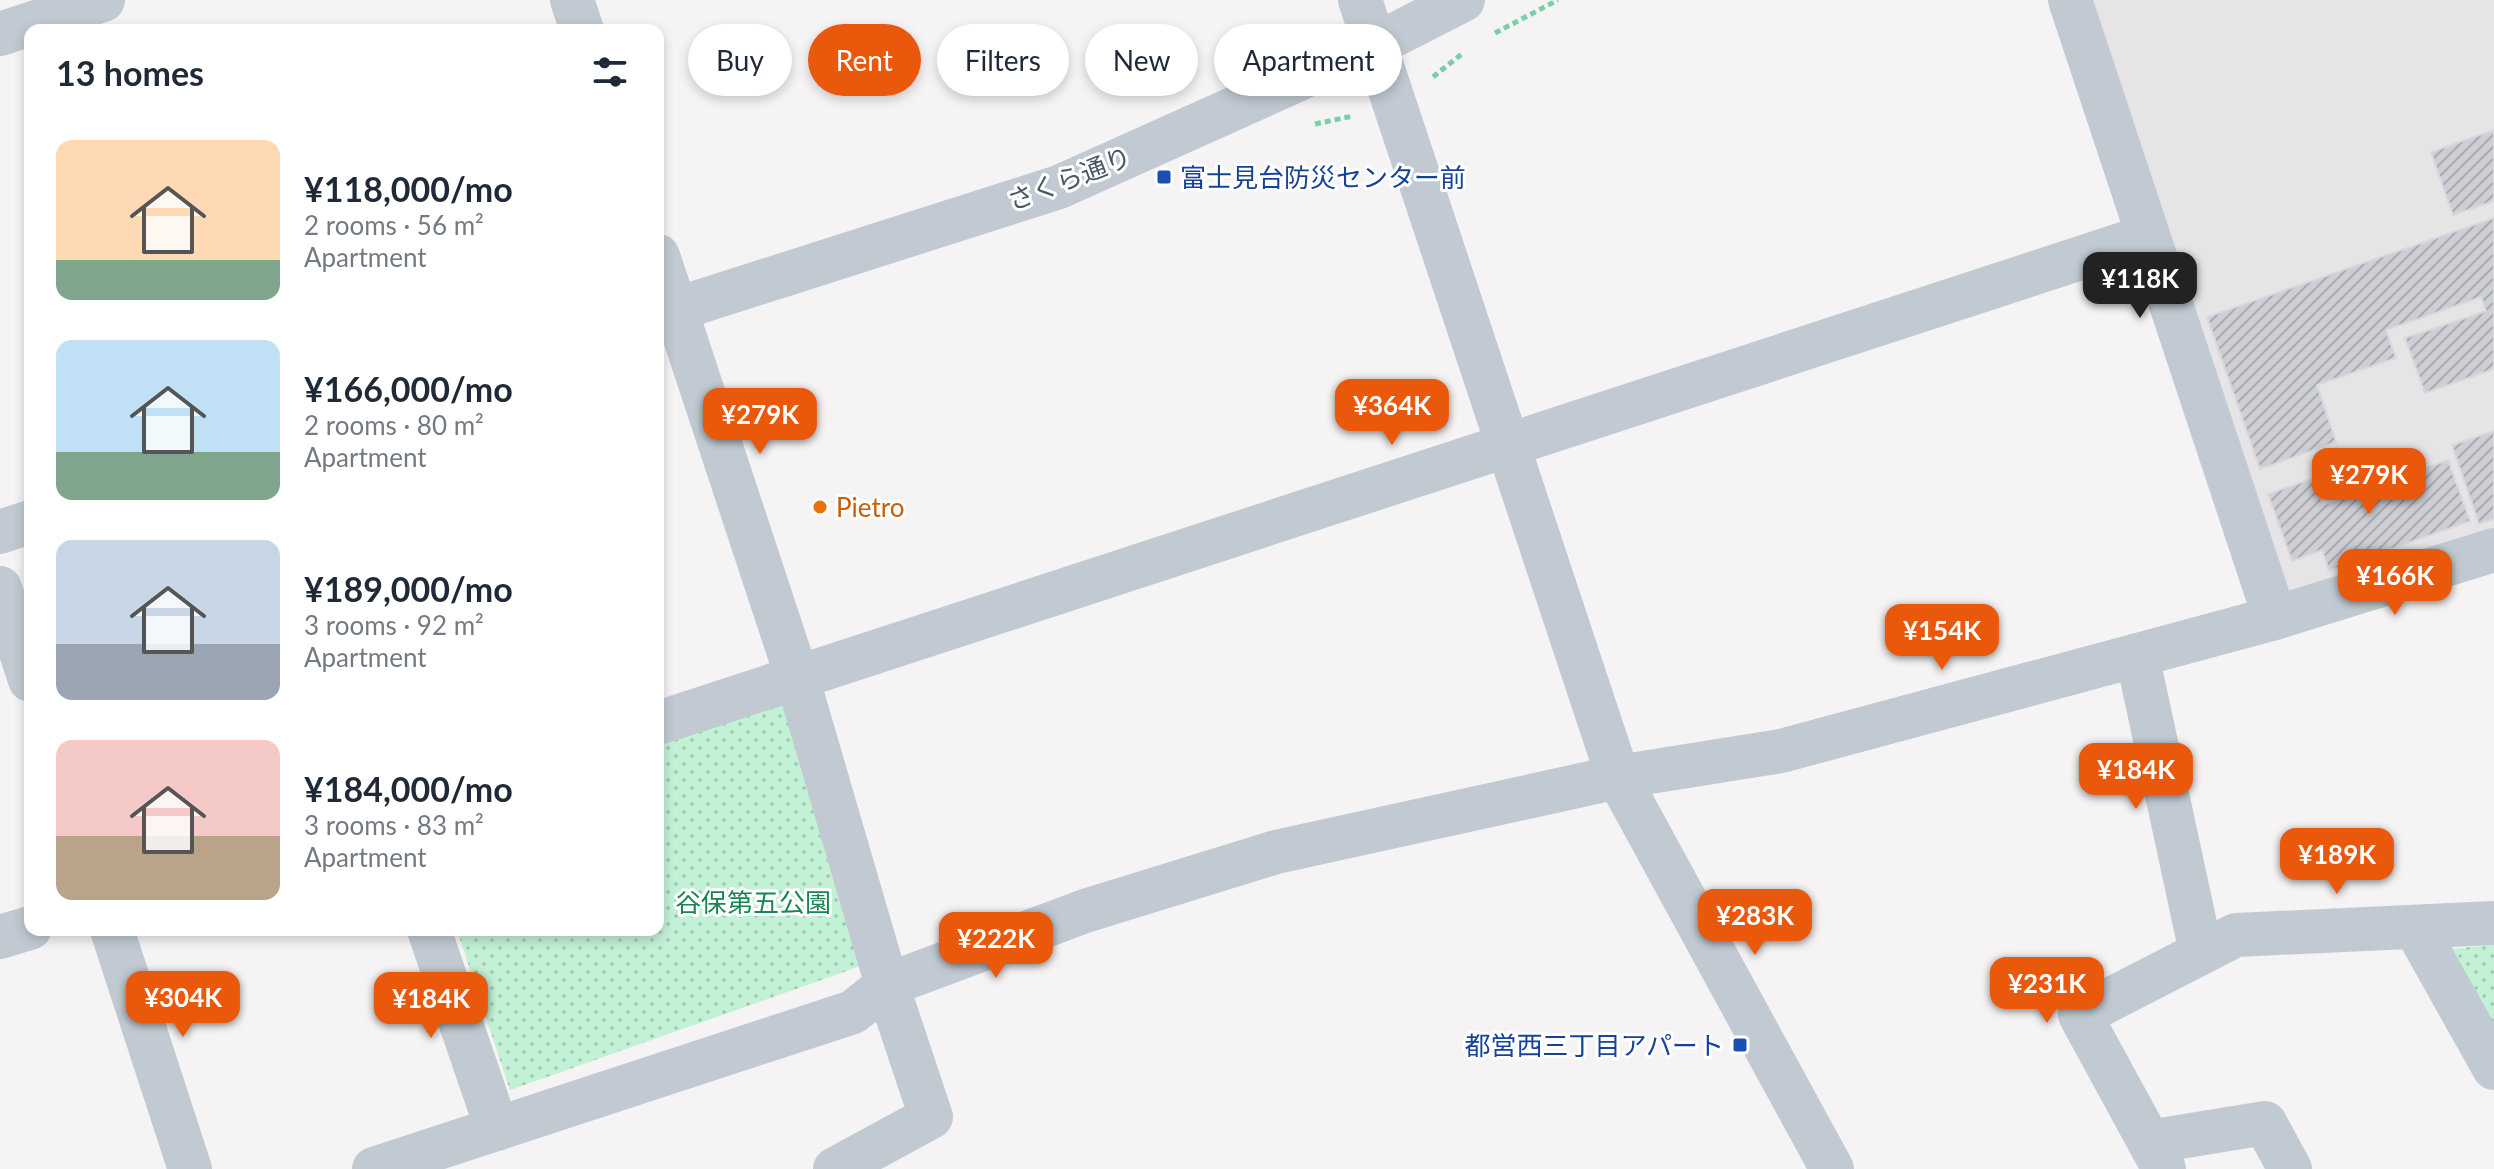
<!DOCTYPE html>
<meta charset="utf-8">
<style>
:root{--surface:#fff;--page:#f2f2f3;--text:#1f2937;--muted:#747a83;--accent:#ea580c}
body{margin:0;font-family:Lato,"Noto Sans JP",sans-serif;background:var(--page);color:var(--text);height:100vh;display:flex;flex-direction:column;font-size:30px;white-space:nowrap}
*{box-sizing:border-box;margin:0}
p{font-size:26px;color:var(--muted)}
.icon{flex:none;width:44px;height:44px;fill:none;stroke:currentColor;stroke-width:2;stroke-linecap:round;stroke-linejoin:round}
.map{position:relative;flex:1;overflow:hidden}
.sheet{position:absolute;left:24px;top:24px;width:640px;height:912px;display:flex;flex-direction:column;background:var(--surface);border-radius:16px;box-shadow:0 4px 12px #0003}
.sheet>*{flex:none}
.top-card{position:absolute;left:688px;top:24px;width:760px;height:72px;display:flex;gap:16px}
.price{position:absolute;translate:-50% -68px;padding:0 18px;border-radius:16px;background:var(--accent);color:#fff;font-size:26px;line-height:52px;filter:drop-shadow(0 2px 4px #0008)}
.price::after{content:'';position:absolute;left:50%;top:48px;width:24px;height:18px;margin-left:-12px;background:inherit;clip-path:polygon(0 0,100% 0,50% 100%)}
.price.current{background:#222;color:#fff}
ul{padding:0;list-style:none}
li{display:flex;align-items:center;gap:24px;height:200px;padding:0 32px}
li span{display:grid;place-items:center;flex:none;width:224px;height:160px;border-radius:16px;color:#555}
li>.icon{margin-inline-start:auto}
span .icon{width:96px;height:96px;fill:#fffc;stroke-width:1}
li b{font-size:34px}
h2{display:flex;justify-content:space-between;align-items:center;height:96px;padding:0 32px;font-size:34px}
.chip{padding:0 28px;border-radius:36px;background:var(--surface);box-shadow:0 4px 12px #0003;font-size:28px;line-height:72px}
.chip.current{background:var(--accent);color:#fff}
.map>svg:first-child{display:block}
</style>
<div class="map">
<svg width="2494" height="1169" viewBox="0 0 2494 1169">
<defs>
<pattern id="park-dots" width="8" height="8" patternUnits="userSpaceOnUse" patternTransform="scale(2)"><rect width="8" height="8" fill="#c3f1d5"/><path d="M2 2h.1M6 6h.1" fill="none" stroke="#a0c6b0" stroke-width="1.8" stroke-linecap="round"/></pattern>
<pattern id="building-hatch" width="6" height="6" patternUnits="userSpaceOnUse" patternTransform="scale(2)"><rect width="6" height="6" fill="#cdcfd5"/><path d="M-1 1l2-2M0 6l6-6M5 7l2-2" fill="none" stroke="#a8abb0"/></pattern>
</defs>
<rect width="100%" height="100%" fill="#f5f3f3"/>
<path fill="#e6e4e5" d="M2078,0H2494V539L2281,613Z"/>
<path fill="url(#park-dots)" d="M785,689L872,962L510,1090L457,930H658V730Z
M2494,945V1048L2440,950Z"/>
<path fill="url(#building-hatch)" stroke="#d7d9de" stroke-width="2" d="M2494,130V201L2453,215L2431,152Z
M2494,218V369L2425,393L2405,338L2486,311L2481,297L2386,330L2396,358L2317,385L2336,442L2260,469L2207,317Z
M2494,431V519L2479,524L2452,445Z
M2448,460L2470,521L2329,571L2322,550L2292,561L2268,494L2314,478L2323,505Z"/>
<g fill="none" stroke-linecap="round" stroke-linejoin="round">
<path stroke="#7ad0a6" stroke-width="5" stroke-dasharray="6 4" stroke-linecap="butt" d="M1495,33L1558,0
M1433,77L1463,53
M1315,124L1353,116"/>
<path stroke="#c1cad2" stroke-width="44" d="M572,0L582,30
M1360,0L1618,777L1832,1169
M2070,0L2275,618
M0,34L103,0
M658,256L797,677L887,985L931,1117L835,1169
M658,315L1059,187L1375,45L1463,0
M0,532L30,522
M0,588L30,680
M2137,655L2201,952
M658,723L2148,236
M2415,927L2494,1068
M112,930L190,1169
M429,930L497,1129
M0,937L30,928
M2149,1142L2265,1123L2290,1169
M374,1169L853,1012L887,985L1085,911L1276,852L1618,777L1781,751L2275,618L2494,550
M2164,1169L2080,1015L2236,935L2494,923"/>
</g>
<g fill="#1a4fb4" stroke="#fff" stroke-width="3">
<rect x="1156" y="169" width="16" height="16" rx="4"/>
<rect x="1732" y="1037" width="16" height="16" rx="4"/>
</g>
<circle fill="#e8710a" stroke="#fff" stroke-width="3" cx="820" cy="507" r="8"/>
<g text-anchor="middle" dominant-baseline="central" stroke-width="6" stroke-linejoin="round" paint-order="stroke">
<g font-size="26" fill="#164399" stroke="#fff" text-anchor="start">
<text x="1180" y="177">富士見台防災センター前</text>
<text x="1724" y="1045" text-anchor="end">都営西三丁目アパート</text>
</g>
<g font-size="26" fill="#4a5661" stroke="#fff">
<text transform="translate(1069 178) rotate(-21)">さくら通り</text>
</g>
<g font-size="26" fill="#c56008" stroke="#fff" text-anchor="start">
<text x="836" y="507">Pietro</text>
</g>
<g font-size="26" fill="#17864f" stroke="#fff">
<text x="753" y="902">谷保第五公園</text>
</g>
</g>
</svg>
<b class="price current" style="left:2140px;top:320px">¥118K</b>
<b class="price" style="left:1392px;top:447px">¥364K</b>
<b class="price" style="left:760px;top:456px">¥279K</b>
<b class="price" style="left:2369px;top:516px">¥279K</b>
<b class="price" style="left:2395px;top:617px">¥166K</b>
<b class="price" style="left:1942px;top:672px">¥154K</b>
<b class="price" style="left:2136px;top:811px">¥184K</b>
<b class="price" style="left:2337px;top:896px">¥189K</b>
<b class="price" style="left:1755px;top:957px">¥283K</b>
<b class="price" style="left:996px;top:980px">¥222K</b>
<b class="price" style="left:2047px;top:1025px">¥231K</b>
<b class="price" style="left:183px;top:1039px">¥304K</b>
<b class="price" style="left:431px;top:1040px">¥184K</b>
<div class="top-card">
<a class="chip">Buy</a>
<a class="chip current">Rent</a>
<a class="chip">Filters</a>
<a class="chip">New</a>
<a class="chip">Apartment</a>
</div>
<section class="sheet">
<h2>13 homes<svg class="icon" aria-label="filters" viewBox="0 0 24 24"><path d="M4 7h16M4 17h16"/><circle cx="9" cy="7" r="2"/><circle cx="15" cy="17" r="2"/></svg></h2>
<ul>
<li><span style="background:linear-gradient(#ffd9b3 75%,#7fa58c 0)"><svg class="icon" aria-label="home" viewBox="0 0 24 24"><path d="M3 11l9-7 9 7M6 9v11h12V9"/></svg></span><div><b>¥118,000/mo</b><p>2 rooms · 56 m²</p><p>Apartment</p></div></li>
<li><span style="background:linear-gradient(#bfe0f5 70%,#7fa58c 0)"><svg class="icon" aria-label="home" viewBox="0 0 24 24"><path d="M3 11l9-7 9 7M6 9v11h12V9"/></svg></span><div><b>¥166,000/mo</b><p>2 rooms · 80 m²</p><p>Apartment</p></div></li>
<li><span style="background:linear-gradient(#c9d6e8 65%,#9aa5b1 0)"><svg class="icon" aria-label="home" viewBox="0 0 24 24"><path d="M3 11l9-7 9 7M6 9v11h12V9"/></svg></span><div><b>¥189,000/mo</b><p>3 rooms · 92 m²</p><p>Apartment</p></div></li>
<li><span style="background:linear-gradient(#f6c9c9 60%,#b9a48a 0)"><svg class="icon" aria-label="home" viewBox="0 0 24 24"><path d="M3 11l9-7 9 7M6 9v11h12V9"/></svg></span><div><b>¥184,000/mo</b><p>3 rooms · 83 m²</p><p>Apartment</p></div></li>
</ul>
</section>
</div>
